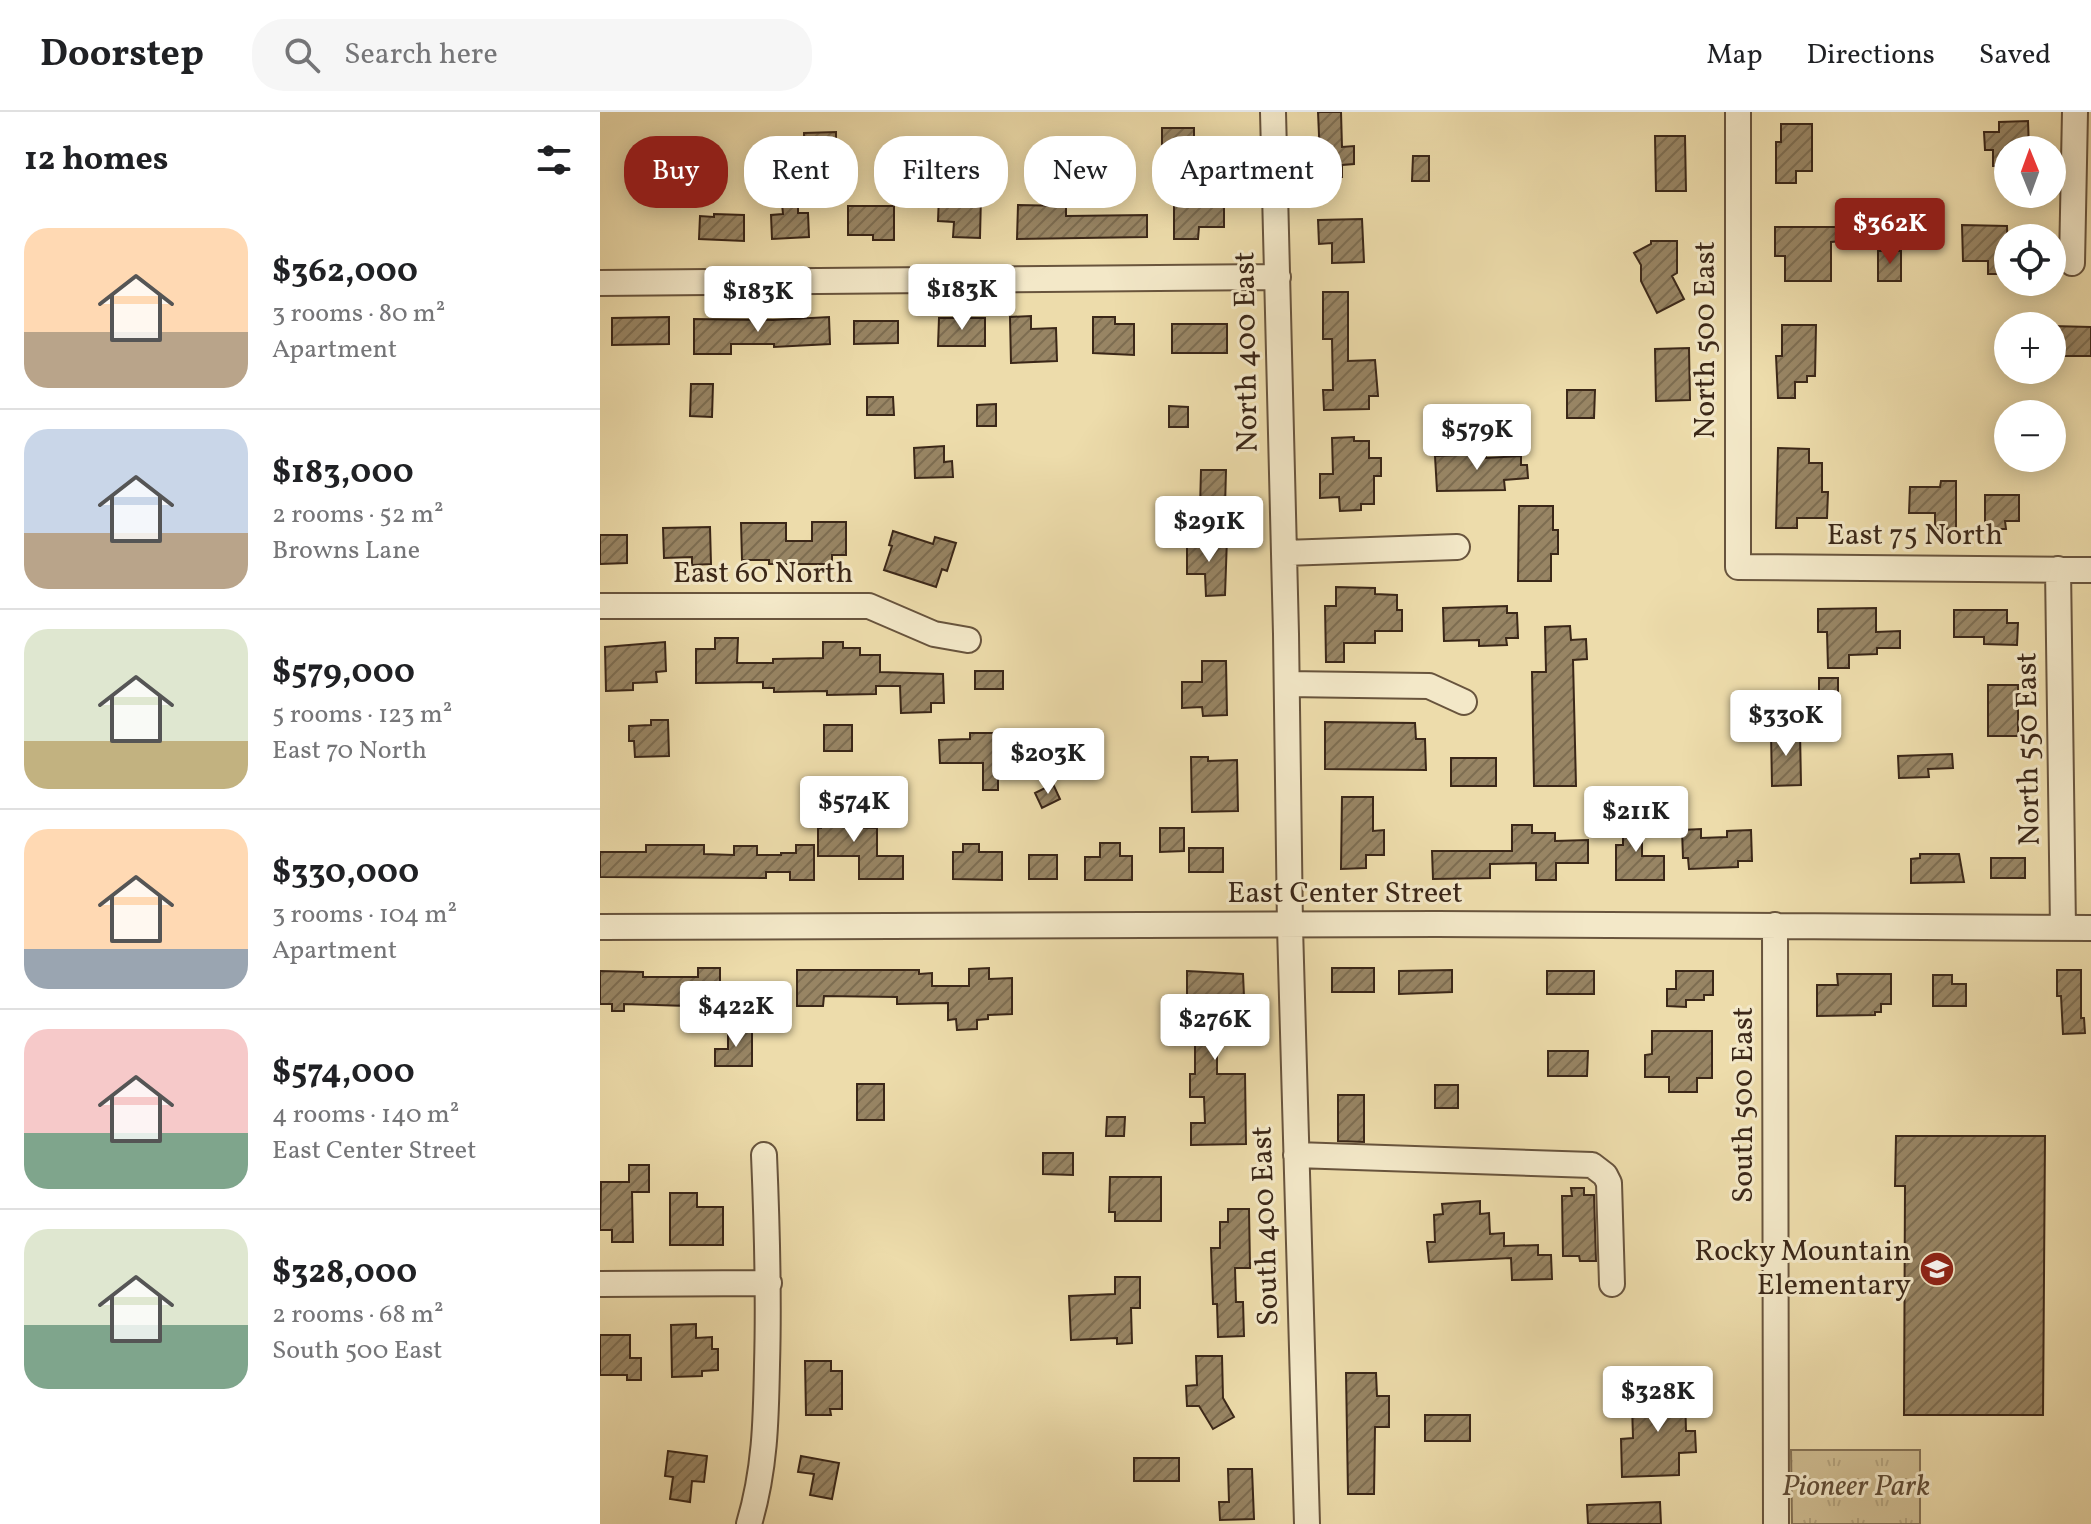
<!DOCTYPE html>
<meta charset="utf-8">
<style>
:root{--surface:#fff;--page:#f6f6f6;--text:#202124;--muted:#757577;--line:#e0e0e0;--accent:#8f2418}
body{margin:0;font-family:Vollkorn,serif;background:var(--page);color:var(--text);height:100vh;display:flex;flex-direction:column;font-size:30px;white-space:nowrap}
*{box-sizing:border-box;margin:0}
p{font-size:26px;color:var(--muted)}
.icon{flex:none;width:44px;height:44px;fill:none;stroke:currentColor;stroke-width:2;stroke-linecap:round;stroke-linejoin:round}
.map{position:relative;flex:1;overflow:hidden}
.drawer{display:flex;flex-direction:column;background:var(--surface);width:600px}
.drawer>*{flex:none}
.banner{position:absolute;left:24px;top:24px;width:760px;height:72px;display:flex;gap:16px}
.needle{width:52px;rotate:359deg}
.tools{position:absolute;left:1394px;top:24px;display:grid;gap:16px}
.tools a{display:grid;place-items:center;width:72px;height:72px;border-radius:50%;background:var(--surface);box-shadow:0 4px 20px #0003;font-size:40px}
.price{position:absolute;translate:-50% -68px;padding:0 18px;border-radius:8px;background:#fff;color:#222;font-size:26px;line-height:52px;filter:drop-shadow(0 2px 4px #0008)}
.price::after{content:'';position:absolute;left:50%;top:48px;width:24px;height:18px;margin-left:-12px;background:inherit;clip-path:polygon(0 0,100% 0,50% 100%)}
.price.current{background:var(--accent);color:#fff}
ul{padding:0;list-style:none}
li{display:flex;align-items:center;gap:24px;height:200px;padding:0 24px}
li+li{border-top:2px solid var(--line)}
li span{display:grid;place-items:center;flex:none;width:224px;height:160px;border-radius:24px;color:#555}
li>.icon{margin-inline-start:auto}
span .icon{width:96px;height:96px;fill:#fffc;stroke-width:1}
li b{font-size:34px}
h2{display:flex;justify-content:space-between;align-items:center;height:96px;padding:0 24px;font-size:34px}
.chip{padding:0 28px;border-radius:32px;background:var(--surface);box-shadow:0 4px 20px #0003;font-size:28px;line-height:72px}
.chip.current{background:var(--accent);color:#fff}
header{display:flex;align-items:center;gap:48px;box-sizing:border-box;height:112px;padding:0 40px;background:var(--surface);border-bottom:2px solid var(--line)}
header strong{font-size:38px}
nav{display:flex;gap:44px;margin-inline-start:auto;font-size:28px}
.search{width:560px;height:72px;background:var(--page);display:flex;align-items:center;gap:20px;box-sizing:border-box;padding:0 28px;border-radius:32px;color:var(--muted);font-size:30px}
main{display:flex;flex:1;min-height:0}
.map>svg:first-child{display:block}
</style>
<header>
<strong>Doorstep</strong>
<div class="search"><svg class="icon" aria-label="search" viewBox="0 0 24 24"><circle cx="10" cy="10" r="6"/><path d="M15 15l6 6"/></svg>Search here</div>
<nav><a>Map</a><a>Directions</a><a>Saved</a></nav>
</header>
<main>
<section class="drawer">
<h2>12 homes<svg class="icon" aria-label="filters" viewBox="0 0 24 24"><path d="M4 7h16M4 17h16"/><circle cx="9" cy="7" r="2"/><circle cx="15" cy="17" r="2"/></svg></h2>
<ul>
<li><span style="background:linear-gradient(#ffd9b3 65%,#b9a48a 0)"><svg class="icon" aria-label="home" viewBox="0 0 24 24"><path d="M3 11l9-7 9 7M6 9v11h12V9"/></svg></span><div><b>$362,000</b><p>3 rooms · 80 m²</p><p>Apartment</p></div></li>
<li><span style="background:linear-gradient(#c9d6e8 65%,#b9a48a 0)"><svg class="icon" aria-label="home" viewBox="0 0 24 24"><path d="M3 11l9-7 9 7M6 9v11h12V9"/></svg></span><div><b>$183,000</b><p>2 rooms · 52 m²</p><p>Browns Lane</p></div></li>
<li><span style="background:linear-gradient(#dfe7d0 70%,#c2b280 0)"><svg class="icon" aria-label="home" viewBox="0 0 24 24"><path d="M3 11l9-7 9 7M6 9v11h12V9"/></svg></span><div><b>$579,000</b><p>5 rooms · 123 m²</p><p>East 70 North</p></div></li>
<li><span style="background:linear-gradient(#ffd9b3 75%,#9aa5b1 0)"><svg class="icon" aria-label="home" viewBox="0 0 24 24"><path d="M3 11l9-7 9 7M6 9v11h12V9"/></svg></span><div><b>$330,000</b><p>3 rooms · 104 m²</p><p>Apartment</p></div></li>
<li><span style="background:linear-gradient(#f6c9c9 65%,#7fa58c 0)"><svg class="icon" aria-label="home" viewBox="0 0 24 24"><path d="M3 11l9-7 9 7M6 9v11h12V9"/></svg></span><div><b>$574,000</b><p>4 rooms · 140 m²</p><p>East Center Street</p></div></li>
<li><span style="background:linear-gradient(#dfe7d0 60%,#7fa58c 0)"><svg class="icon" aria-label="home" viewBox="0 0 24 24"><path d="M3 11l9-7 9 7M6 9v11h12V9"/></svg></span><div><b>$328,000</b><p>2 rooms · 68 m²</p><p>South 500 East</p></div></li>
</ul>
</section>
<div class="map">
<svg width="1491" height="1412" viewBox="0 0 1491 1412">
<defs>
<pattern id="grass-tufts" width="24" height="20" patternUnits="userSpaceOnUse" patternTransform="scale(2)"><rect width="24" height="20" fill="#cfbd92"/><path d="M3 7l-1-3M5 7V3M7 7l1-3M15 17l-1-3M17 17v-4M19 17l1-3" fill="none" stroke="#b3a27d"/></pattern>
<pattern id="building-hatch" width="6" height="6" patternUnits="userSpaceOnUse" patternTransform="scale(2)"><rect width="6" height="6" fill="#988564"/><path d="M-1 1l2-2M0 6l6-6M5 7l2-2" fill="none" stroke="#7d6d51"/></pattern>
</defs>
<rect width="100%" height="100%" fill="#eddcab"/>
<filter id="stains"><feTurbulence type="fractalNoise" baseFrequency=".0025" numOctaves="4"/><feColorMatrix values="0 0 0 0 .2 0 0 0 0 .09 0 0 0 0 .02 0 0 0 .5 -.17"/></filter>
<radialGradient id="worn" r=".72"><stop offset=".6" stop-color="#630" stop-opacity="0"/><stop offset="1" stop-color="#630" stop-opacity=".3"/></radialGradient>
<path fill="url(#grass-tufts)" stroke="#857255" stroke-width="2" d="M1191,1338H1320V1412H1192Z"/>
<path fill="url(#building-hatch)" stroke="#3b2718" stroke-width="2" d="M718,0H741L742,35L754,34V52L742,53V65L711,66L710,47L720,46Z
M1428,9L1429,38H1408V54H1393V38H1385L1384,20H1399V10Z
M1181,12H1212V59H1196V71H1176V30H1181Z
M562,16H594V49H562Z
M236,20V41H204V21Z
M1055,24H1085L1086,79H1056Z
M476,32H496L497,77H478Z
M813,44H829V69H812Z
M597,79H624V115H599L598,127H574V92H597Z
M339,83L381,84L380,126L353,125L354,110L338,109Z
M182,92H198V101H208L209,125L172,127L171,103L183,102Z
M418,93L466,94V104L547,103V125L417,127Z
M248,94H294V128H273V123H248Z
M114,102L144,103V129L99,127L100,104L114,105Z
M762,107L764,150L732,151V131L719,132L718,108Z
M1362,113L1407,114L1408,162H1388V149H1363Z
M1175,115H1242V129L1231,130V169H1185V144H1175Z
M1051,129H1077V161L1072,164L1084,187L1057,201L1041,169V153L1034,141L1051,132Z
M1278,139H1301V169H1278Z
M723,180H748V249L775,248L778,284H769V297L724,298L723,278H733L732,227H723Z
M431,204V217L456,216L457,249L411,251L410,205Z
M69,205V232L12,233V206Z
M229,205L230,232L174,235V232H131V242H94V207L173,208Z
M493,205H515V212H534V243L493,241Z
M339,206H385V234H338Z
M254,209H298V231L254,232Z
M572,212H627V241H572Z
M1182,213H1216L1215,264H1207V270H1195V286H1178L1176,244H1182Z
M1452,214L1491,215V244H1452Z
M1089,236L1090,288L1056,289L1055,237Z
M91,272H113L112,305L90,304Z
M967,278H995L994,306H967Z
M267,285H293L294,303H267Z
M396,292V314H377V293Z
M569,294L588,295V315H569Z
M754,325V329H769V346H781V364H774V392H761V398L740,399L739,385L720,386V362H733L732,326Z
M344,334V350L352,349L353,365L315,366L314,336Z
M1178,336L1209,337V351H1222V380H1228L1227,406H1197V416H1176Z
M885,342L886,346L921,344V353H927L928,366L904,368L905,378L837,379L835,344Z
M601,358H626L625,396H600Z
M1341,369H1356V417H1335V401H1309L1310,375H1340Z
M1385,383H1419V409H1405L1406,417H1385Z
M919,394H953V418H958V442H951V469H918Z
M212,410H246V443H232V452H169V448H142L141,411H186V429H212Z
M110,415L111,452L92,453V445L64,446L63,416Z
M293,419L333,432L335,425L356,431L347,459L342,457L336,475L284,458L292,434L289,433Z
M0,423H27V451L0,452Z
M604,426H627L625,483L606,484L605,462H587V432H605Z
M736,475L775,476V482L797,483V498H802V519H775V531H744V550H726L725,494H736Z
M907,494V501H917L918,526H906L907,533L879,534V528L844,529L843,496Z
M1276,496V520L1300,519V536H1277V542L1249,543V556H1228L1227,520H1218V497Z
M1354,498H1407V511H1418L1417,533L1384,532V525H1354Z
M970,514L971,528L986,527L987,547L973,548L976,674H934L932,560H946L945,515Z
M115,526H138L137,551H173V547L223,546V530H243V536H260V543H280V560L343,562L344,591H331V600L301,601L300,574H276V582L227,583V579L174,580V576H163V570L96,571V537H115Z
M65,530L66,559L56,560L57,570L33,571V578L6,579L5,535Z
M602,549H626L627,603L603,604L602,595L582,596V570H602Z
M375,559H403V577H375Z
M1219,566H1238V596H1219Z
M1388,573H1418V624H1388Z
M51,608H68L69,644L35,645L34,629H29V614L51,613Z
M725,610L815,611L816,627H825L826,658L725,657Z
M224,613H252V639H224Z
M1200,619L1201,673L1172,674L1171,620Z
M370,621H398V678H383V651H340L339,628L370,627Z
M1352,642L1353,656L1328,657L1329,665L1299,666L1298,644Z
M591,645H608V649L637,648L638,699L592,700Z
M851,646H896V674H851Z
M453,672L460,687L442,696L435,681Z
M221,679H234V690L240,689V715L277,716V744H303V767H259V744H218V716H221Z
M742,685H773V719L784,718V743H766V756L741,757Z
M1023,701H1042V744H1064V768H1016V733H1023Z
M912,713H932V721H955V729L988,728V751H956V768H936V751L890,752V766L833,767L832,739H912Z
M560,716H584V739L560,740Z
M1101,717V726L1127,725V719L1151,718L1152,749H1138V755L1089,757L1088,746H1083L1082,718Z
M500,731H520V744H532V768H485V745H500Z
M363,732H379V740H402V768L353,767V740H363Z
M46,733H104V742L134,743V734H157V743H181V741H196V733H214V768H190V760H166V766L0,765V740H46Z
M589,736H623V760H589Z
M1320,742H1359L1364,770L1311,771V747L1320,746Z
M429,743H457V767H429Z
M1391,746H1425V766H1391Z
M98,856H120V894H104V906H88V894L24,892V899H12V892H0V859L43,860V865H98Z
M389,856V867L412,866V902L388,903V907L377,908V917L357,918L356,907L348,908V891L297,892V885L224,884L223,894H197V858H319V862L332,861V874H369V857Z
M732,856H774V880H732Z
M852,858V880L799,882V859Z
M1457,858H1481V906H1484L1485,921L1463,922L1461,884H1457Z
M587,859L643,862L644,884H630V899H617V962H645L646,1032L591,1033V1011H605L604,985H590V962H595V899H587Z
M947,859H994V882H947Z
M1076,859H1113V883H1104V888H1086V895L1067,894V877H1076Z
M1237,862H1291V892H1281V900H1275V903L1217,904V873H1238Z
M1333,863H1352V872H1366V894H1333Z
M128,915H152V954H115V937H128Z
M1052,919H1112V966H1097V980H1069V965H1045V943L1052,942Z
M948,939H988L987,964H948Z
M257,972H284V1008H257Z
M835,973H858V996H835Z
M738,983H764V1030L738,1029Z
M507,1005H525L524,1024H506Z
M1296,1024H1445L1443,1303H1304L1305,1074H1295Z
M443,1041H473V1063L443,1062Z
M29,1053H49V1080H32L33,1130H12V1118H0L1,1070H29Z
M510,1065H561V1109H515V1100H509Z
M971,1076H984V1083H994L996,1149H980L979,1144H963L962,1084H972Z
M70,1081H97V1095H123V1133H70Z
M880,1089V1102L889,1101L890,1122L904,1121V1134L938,1133V1143H951L952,1167L912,1168L911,1146L829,1150L827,1130H835L834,1103L843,1102L842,1092Z
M628,1097H649L650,1156H635L636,1190H643L644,1224L618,1225L617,1192H613L611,1136H620V1110H628Z
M515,1165H540V1196H531L532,1231L517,1232V1226L471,1228L469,1184L515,1182Z
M96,1212V1226L112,1225V1237H118V1258L102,1259V1264L72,1265L71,1213Z
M0,1223H30V1246H41V1268H27V1263H0Z
M596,1244H622L623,1286L634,1305L613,1317L599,1294H587L586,1274L597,1273Z
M205,1249H231V1259H242V1297H230L231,1303H206Z
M746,1261H776L777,1284H789V1315H775L774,1382H748Z
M1079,1269V1282H1085L1086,1319H1095L1096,1340L1079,1341V1363L1022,1365L1021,1327L1033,1326L1032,1293H1047L1046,1283H1054V1270Z
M825,1303H870V1329H825Z
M68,1339L107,1344L104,1370L92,1369L90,1390L70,1387L73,1365L65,1364Z
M201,1344L239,1351L232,1387L210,1383L214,1362L198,1360Z
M534,1346H579V1369H534Z
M628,1357H652L654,1407L620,1408L619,1390H629Z
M1060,1390L1061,1412H988L987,1393Z"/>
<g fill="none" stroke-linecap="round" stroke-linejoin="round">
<g stroke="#68543d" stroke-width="28">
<path id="minor" d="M673,0L686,522L690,815L707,1412
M1138,0V455L1491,458
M1472,151L1475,0
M0,171L678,165
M684,441L857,435
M1458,457L1463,816
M0,494H269L334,522L368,528
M687,572L829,574L864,590
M1175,813L1176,1412
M0,815L837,812L1491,816
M696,1043L992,1053L1005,1063L1009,1071L1012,1172
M0,1172L169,1171
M149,1412C165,1358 166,1309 167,1253C169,1183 167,1113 164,1043"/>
</g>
<use href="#minor" stroke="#f3e8c8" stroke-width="24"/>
</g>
<defs>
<g id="school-disc" transform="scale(1.8)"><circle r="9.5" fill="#8f2418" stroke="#f3e8c8"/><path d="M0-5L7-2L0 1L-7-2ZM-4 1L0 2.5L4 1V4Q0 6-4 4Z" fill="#fff"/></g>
</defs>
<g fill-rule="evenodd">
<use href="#school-disc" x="1337" y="1157"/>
</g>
<g text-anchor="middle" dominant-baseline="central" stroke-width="6" stroke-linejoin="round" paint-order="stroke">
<g font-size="30" fill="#3b2718" stroke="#f3e8c8">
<text transform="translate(1106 228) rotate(-90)">North 500 East</text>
<text transform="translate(647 240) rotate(-91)">North 400 East</text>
<text x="1315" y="424">East 75 North</text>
<text x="163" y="462">East 60 North</text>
<text transform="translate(1429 637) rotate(-91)">North 550 East</text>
<text x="745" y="782">East Center Street</text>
<text transform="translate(1144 993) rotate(-90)">South 500 East</text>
<text transform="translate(666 1114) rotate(-92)">South 400 East</text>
</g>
<g font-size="30" fill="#3b2718" stroke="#f3e8c8" text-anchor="end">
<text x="1311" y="1140">Rocky Mountain<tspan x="1311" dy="34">Elementary</tspan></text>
</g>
<g font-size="30" font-style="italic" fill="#604c36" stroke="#f3e8c8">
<text x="1256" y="1375">Pioneer Park</text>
</g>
</g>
<rect width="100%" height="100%" filter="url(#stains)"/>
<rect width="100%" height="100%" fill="url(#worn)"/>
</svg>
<div class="tools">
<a><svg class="needle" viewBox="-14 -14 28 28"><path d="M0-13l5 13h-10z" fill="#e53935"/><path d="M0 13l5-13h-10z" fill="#757577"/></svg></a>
<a><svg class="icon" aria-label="locate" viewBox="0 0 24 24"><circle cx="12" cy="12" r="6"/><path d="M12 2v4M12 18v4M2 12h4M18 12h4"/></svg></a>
<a>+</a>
<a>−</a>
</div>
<b class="price current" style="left:1290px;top:154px">$362K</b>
<b class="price" style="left:362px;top:220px">$183K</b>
<b class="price" style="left:158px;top:222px">$183K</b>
<b class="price" style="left:877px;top:360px">$579K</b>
<b class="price" style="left:609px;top:452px">$291K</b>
<b class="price" style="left:1186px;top:646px">$330K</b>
<b class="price" style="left:448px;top:684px">$203K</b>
<b class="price" style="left:254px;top:732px">$574K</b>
<b class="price" style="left:1036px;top:742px">$211K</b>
<b class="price" style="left:136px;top:937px">$422K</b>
<b class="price" style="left:615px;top:950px">$276K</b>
<b class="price" style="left:1058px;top:1322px">$328K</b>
<div class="banner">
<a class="chip current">Buy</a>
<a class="chip">Rent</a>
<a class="chip">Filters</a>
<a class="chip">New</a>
<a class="chip">Apartment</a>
</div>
</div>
</main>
